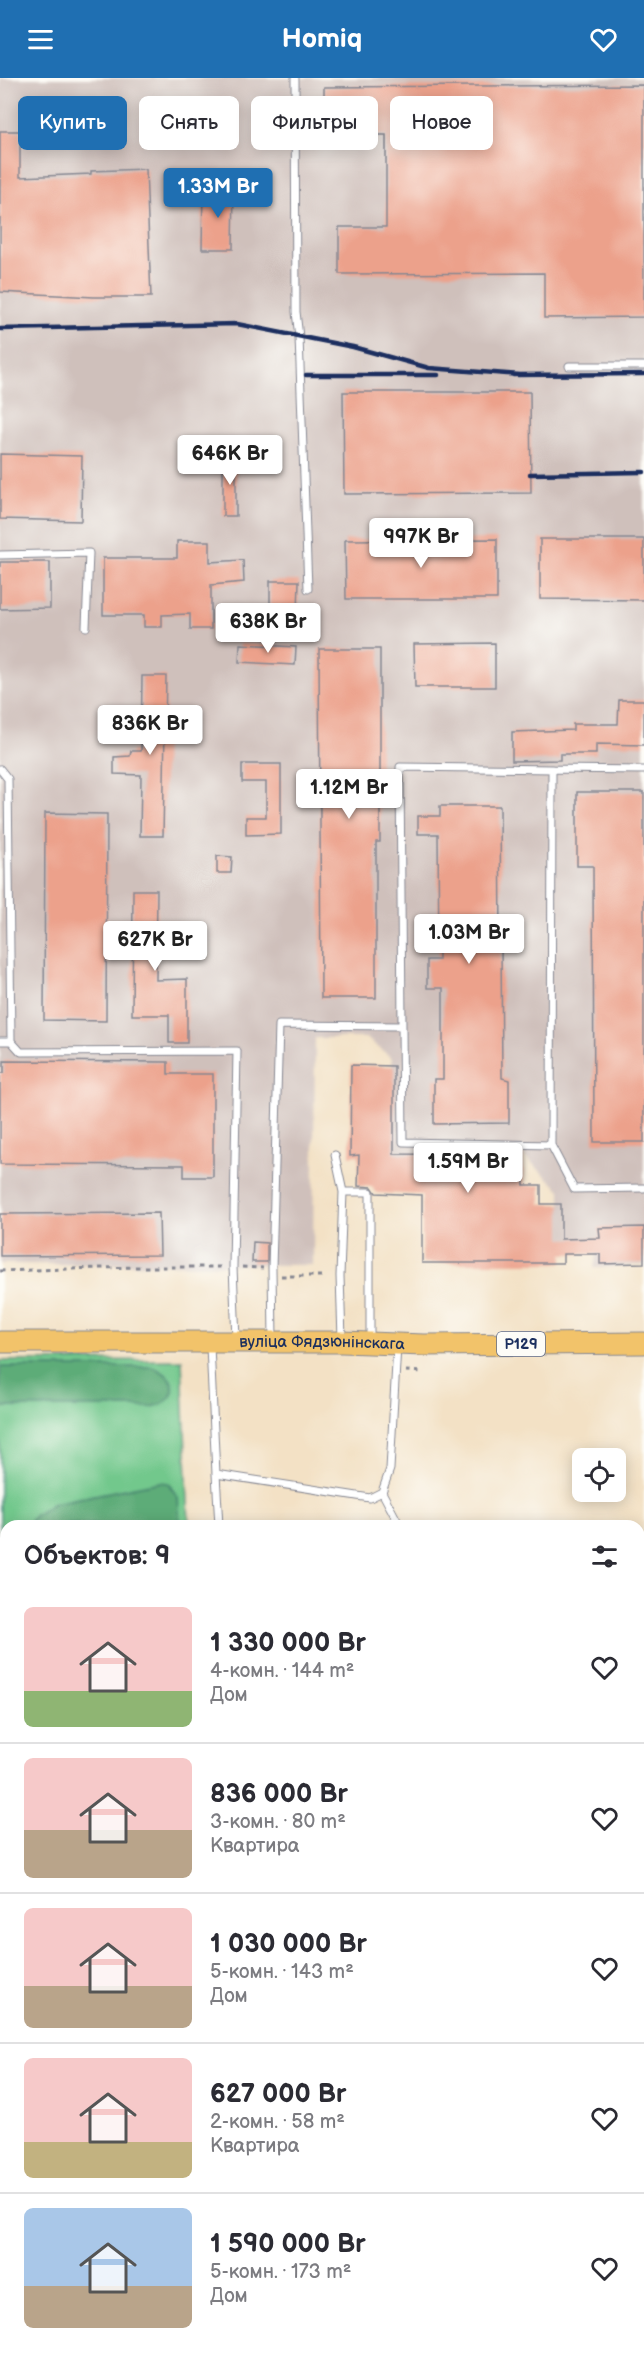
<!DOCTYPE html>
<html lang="ru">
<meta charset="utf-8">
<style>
:root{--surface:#fff;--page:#f7f7f7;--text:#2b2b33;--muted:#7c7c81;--line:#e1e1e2;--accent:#1f6fb2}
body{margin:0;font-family:"Balsamiq Sans",sans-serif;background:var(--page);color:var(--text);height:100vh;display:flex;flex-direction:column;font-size:22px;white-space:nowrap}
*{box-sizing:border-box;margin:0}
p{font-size:20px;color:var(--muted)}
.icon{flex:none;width:33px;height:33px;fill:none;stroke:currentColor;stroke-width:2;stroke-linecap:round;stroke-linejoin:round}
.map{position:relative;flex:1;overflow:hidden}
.drawer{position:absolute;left:0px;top:1442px;width:645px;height:836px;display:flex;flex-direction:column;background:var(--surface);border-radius:18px 18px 0 0;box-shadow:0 3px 15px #0003}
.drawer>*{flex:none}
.hud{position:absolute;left:18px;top:18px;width:609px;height:54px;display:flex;gap:12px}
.tools{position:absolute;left:572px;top:1370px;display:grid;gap:12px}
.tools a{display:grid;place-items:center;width:54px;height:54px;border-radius:9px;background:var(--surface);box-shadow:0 3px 15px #0003;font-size:30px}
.price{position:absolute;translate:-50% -51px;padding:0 14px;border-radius:6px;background:#fff;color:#222;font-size:20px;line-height:39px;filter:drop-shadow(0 2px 3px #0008)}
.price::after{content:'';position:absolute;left:50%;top:36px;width:18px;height:14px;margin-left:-9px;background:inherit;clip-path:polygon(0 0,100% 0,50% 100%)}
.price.selected{background:var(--accent);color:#fff}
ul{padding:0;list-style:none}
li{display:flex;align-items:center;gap:18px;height:150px;padding:0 24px}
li+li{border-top:2px solid var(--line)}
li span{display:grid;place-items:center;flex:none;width:168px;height:120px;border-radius:9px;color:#555}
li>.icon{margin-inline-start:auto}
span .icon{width:72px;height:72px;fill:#fffc;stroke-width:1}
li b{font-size:26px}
h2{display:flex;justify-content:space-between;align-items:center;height:72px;padding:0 24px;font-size:26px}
.chip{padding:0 21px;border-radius:9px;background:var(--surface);box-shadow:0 3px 15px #0003;font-size:21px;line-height:54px}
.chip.selected{background:var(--accent);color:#fff}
header{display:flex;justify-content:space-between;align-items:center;height:78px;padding:0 24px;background:var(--accent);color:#fff;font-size:27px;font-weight:700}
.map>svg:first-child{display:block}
</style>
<header><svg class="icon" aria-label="menu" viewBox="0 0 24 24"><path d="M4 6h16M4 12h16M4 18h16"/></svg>Homiq<svg class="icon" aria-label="heart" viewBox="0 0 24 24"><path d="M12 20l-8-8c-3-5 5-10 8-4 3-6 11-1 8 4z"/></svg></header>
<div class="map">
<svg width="644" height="2276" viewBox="0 0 644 2276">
<rect width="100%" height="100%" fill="#fdfcf7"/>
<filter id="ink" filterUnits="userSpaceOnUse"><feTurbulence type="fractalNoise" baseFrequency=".0167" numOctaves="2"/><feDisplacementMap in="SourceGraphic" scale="12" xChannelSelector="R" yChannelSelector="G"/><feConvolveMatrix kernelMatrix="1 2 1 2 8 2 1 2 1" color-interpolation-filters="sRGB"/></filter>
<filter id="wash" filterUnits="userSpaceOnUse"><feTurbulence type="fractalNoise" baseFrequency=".008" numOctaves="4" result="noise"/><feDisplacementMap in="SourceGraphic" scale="24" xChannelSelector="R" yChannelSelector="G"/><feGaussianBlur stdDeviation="1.35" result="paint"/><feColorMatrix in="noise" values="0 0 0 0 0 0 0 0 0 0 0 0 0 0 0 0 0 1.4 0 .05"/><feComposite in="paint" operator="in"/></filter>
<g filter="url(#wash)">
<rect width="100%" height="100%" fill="#f3e1c5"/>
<path fill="#cfc0bb" d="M0,0H644V1187L594,1190L599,1161H561V1112L523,1077L394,1076L392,980L366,960H315L313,1187L0,1186Z"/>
<path fill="#72c88c" stroke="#467c75" stroke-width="1.5" d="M182,1282L189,1447L6,1448V2271H639V1947H644V2276H0V1283Z"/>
<path fill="#5dac78" stroke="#3c6e6b" stroke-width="1.5" d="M0,1289H152C179,1298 182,1323 151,1329H0Z
M160,1404L168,1405L178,1420L180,1447H27L35,1437L54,1425Z
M0,1455L6,1456V1843L0,1841V1688L5,1674L0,1654Z
M0,1868L6,1873V1931L0,1920Z
M6,1977V2022L0,2015V1982Z
M0,2229L6,2234V2266L0,2276Z"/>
<path fill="#70bbe9" stroke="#4675a4" stroke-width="1.5" d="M11,2271H566V2276H9Z"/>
<g id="blocks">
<path fill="#eca18b" d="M644,7V239L544,240V195L339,196V149H386V57H324V9Z
M0,53H20V99L91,96V93L146,91L151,219H94L0,214Z
M203,110L234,111L233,171H202Z
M343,314H530L531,415L344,416Z
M0,376L82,378L81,443L0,441Z
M223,379H236V438H223Z
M497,461V521H346L345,462Z
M540,461H644V522L540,521Z
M177,463H210V484L243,482L244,504L211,507V551H190V536L162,537V549H144V537H103V480H177Z
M0,484H50V530L0,531Z
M270,503H299L298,534H270Z
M495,565V609H415L414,566Z
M240,566L296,569L295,587L239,584Z
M319,571H380V764H376V920H321Z
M142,598H166L163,758H140L141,697L114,696V679L130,678L131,673H141Z
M619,622H644V667L596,666V676H560V682L512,683V654L573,652V646H618Z
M242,686H281V756L246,757V739H266V704H242Z
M577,714H644V1064H594L593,788H577Z
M440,728H500L502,1000L509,1002V1045L434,1046V1001H443V910H427V882H439L438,756H418V738H440Z
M45,735L107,736L106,943L44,942Z
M217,778L232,779L231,795H217Z
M133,812H157L156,902L187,901V965H169V937H132Z
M4,983L168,984V996H213V1099H184V1087L0,1086V995H4Z
M351,987L394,988V1076L523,1077L524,1107H541V1126H561V1161L600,1160L599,1150L644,1149V1185L600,1186V1176H563V1185H422V1117L376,1115L372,1109L358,1108L359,1077L350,1078Z
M159,1135L160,1177L0,1178V1136Z
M253,1164L267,1165V1184H252Z"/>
</g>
</g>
<g filter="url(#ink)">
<use href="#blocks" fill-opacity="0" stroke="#878892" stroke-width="1.5"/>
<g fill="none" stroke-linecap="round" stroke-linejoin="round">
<g stroke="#878892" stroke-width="9">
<path id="lane" d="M295,0L296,234L299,259L308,511
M569,288H644
M0,477L89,475L86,549
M0,691L8,701L11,963
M644,692L552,691L551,1067L574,1111L644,1110
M402,948L400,689L552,691
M0,963H11L21,974L237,973L233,1189L236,1262
M335,1077L343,1114H370V1263
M342,1261L340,1198L343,1114
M273,1262L272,1190L279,947L402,948L403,1064L551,1067
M210,1268L216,1396L370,1420L382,1414L390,1391L397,1268
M216,1396L219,1448
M382,1414L400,1448
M639,1518H644
M639,1636H644
M639,1855H644"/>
</g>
<g stroke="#878892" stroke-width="23">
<g id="primary">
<path id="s1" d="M0,1264H342L424,1267L644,1265"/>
</g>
</g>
<path stroke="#878892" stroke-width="3" stroke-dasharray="4.5 4.5" stroke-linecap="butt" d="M242,1189L263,1190
M0,1193L136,1189H224
M281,1198H325
M406,1293L422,1294
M595,2271V2276"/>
<use href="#lane" stroke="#fff" stroke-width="7"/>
<use href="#primary" stroke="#f2c36a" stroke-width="21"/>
<path stroke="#1b2f5e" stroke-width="4.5" d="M0,251L237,246L353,269L429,290L520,297
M306,297H438
M513,297L644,296
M530,396L644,394"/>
</g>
</g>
<g text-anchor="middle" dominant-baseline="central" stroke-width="4.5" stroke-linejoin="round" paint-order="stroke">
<rect fill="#fdfcf7" stroke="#5f6c8c" stroke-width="1.5" x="497" y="1254" width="48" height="24" rx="4.5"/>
<g font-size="15" font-weight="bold" fill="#1b2f5e">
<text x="521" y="1266">Р129</text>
</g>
<g font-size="16" fill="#1b2f5e" stroke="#fdfcf7">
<text stroke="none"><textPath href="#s1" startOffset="322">вуліца Фядзюнінскага</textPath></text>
</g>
</g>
</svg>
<div class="tools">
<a><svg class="icon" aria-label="locate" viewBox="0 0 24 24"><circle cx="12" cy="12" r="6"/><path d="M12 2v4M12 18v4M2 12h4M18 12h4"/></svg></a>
</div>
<b class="price selected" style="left:218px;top:141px">1.33M Br</b>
<b class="price" style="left:230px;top:408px">646K Br</b>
<b class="price" style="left:421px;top:491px">997K Br</b>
<b class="price" style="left:268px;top:576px">638K Br</b>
<b class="price" style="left:150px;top:678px">836K Br</b>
<b class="price" style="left:349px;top:742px">1.12M Br</b>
<b class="price" style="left:469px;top:887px">1.03M Br</b>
<b class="price" style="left:155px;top:894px">627K Br</b>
<b class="price" style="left:468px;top:1116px">1.59M Br</b>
<div class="hud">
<a class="chip selected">Купить</a>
<a class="chip">Снять</a>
<a class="chip">Фильтры</a>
<a class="chip">Новое</a>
</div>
<section class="drawer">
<h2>Объектов: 9<svg class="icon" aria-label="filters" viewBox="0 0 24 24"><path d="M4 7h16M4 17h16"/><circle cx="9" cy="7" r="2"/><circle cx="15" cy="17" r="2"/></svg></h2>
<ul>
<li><span style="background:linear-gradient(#f6c9c9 70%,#8fb573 0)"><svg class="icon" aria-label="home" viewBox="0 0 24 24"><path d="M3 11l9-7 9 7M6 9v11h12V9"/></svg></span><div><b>1 330 000 Br</b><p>4-комн. · 144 m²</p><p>Дом</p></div><svg class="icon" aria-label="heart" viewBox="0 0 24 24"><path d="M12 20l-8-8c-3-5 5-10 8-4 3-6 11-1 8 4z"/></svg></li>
<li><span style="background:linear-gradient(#f6c9c9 60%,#b9a48a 0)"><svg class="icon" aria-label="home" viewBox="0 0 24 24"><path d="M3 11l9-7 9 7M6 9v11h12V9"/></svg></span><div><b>836 000 Br</b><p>3-комн. · 80 m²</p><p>Квартира</p></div><svg class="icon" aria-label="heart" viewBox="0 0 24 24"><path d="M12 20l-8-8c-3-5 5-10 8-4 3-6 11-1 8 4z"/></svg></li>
<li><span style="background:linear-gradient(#f6c9c9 65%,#b9a48a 0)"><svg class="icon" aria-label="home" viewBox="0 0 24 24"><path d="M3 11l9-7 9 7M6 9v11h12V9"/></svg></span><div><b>1 030 000 Br</b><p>5-комн. · 143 m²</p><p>Дом</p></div><svg class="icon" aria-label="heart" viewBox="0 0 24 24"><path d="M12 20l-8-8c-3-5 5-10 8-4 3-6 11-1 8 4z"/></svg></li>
<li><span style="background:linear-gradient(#f6c9c9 70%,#c2b280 0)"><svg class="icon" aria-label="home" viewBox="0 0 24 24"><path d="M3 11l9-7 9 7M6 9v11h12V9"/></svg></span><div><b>627 000 Br</b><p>2-комн. · 58 m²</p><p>Квартира</p></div><svg class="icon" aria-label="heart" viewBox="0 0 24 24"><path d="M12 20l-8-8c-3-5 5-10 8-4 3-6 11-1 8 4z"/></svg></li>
<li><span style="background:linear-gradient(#a9c7e8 65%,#b9a48a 0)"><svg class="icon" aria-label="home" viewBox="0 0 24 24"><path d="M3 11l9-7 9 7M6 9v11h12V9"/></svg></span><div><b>1 590 000 Br</b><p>5-комн. · 173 m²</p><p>Дом</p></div><svg class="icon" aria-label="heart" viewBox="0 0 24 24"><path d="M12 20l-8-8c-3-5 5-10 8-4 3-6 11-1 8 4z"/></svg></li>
</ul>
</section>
</div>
